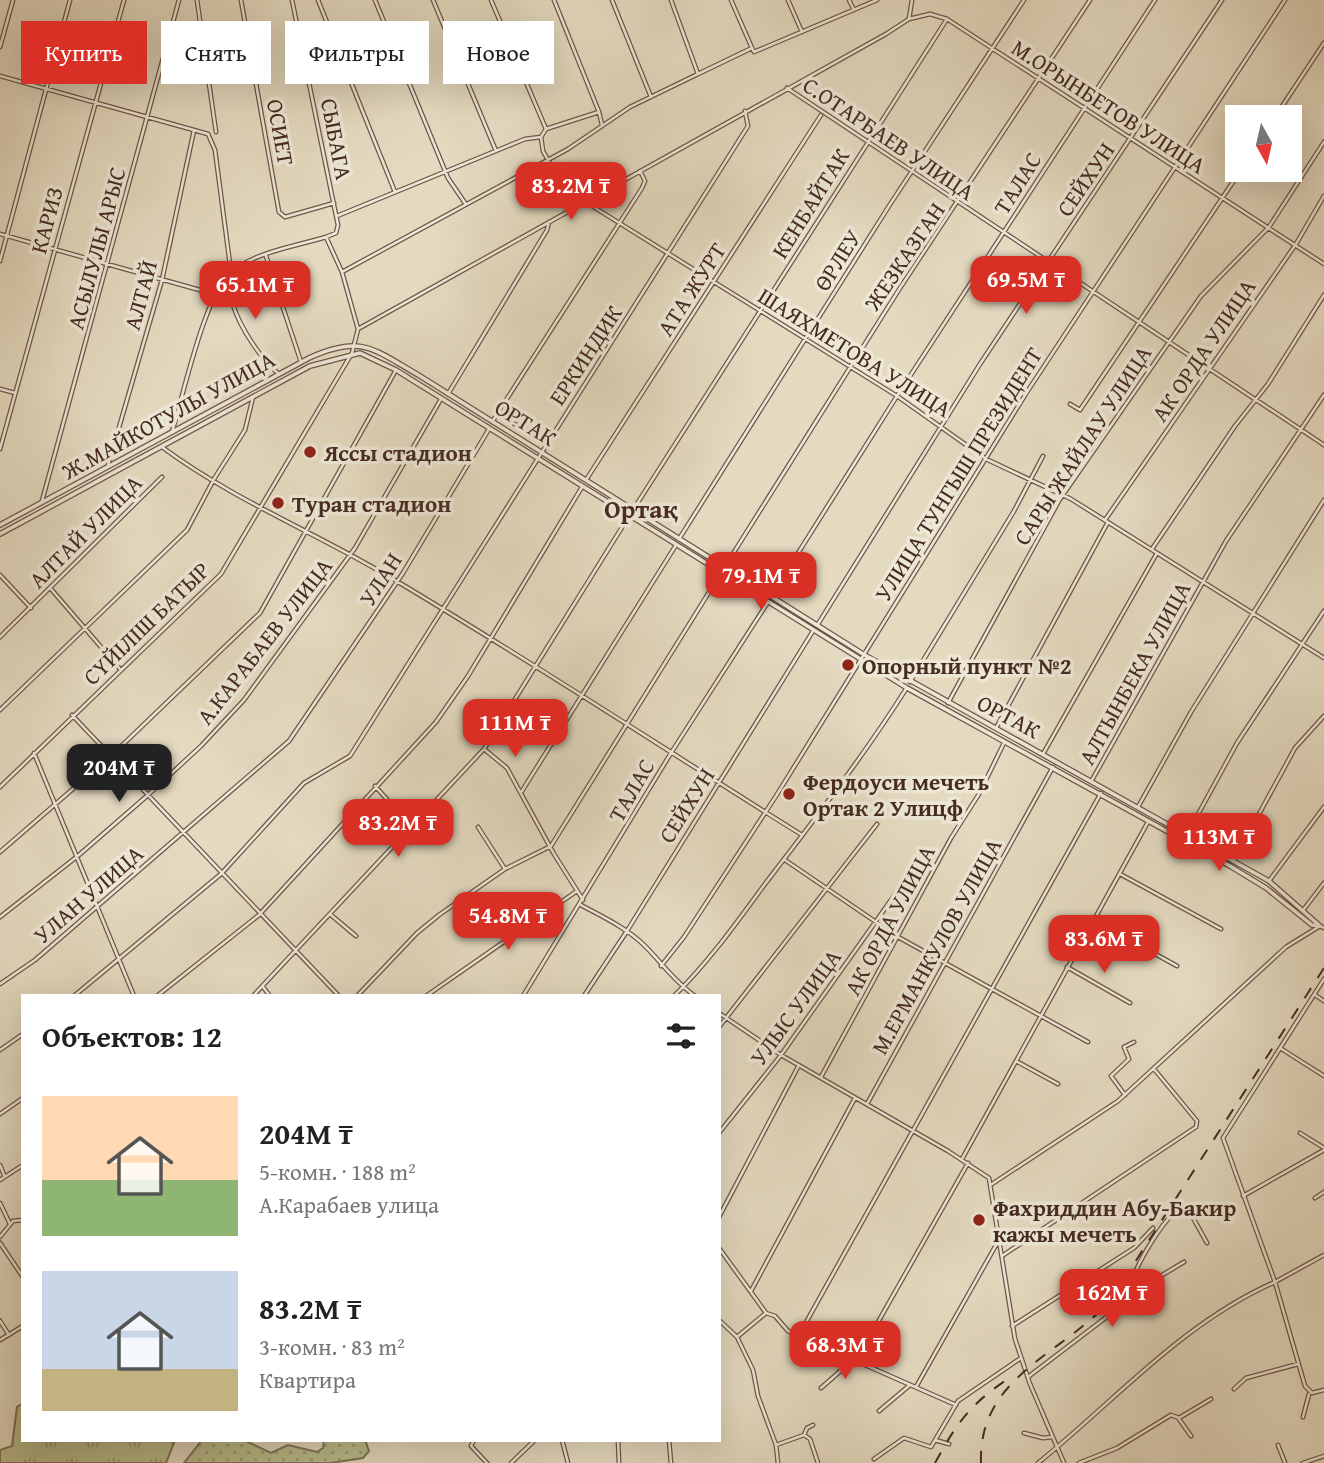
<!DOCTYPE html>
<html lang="ru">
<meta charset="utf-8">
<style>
:root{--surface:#fff;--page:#f2f2f2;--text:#222;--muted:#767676;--accent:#d93025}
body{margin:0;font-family:"Gentium Book Plus",serif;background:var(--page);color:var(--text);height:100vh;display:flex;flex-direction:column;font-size:26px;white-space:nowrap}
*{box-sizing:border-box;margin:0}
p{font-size:23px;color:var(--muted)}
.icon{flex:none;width:38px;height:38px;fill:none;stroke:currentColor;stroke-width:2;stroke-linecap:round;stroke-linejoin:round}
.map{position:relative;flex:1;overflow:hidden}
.details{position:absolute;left:21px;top:994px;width:700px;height:448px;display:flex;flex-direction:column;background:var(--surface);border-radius:0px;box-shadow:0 7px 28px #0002}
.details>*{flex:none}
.top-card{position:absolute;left:21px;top:21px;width:700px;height:63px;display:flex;gap:14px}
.needle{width:46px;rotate:172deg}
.tools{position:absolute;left:1225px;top:105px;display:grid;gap:14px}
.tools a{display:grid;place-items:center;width:77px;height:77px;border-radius:0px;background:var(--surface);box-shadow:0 7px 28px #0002;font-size:35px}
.price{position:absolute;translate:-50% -60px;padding:0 16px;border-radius:14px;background:var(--accent);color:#fff;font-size:23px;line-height:46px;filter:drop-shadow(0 2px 4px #0008)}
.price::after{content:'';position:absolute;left:50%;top:42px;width:21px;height:16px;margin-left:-10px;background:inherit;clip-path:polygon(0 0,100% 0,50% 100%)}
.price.on{background:#222;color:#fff}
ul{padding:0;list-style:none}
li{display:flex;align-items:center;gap:21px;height:175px;padding:0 21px}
li span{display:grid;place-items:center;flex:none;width:196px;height:140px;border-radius:0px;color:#555}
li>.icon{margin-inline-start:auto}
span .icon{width:84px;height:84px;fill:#fffc;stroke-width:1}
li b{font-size:30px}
h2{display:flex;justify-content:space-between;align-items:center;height:84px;padding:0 21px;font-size:30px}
.pill{padding:0 24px;border-radius:0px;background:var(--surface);box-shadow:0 7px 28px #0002;font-size:24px;line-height:63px}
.pill.on{background:var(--accent);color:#fff}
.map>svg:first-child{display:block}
</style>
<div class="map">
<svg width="1324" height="1463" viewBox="0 0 1324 1463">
<defs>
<pattern id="grass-dots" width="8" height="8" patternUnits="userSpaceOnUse" patternTransform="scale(1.75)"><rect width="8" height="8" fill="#babe8e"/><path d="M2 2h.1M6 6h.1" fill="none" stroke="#999b74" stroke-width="1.8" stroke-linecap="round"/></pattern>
<pattern id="park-tufts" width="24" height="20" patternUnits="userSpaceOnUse" patternTransform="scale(1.75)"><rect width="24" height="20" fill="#babe8e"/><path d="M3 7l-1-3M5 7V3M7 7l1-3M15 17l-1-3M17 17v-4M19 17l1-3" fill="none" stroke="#999b74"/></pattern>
</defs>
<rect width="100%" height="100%" fill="#e4dac0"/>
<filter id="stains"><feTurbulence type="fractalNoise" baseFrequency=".00286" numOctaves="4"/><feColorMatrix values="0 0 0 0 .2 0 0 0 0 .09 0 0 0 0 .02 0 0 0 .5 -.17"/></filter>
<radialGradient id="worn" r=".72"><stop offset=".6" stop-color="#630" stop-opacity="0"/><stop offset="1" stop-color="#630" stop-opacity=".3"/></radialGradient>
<path fill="url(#grass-dots)" stroke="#807458" stroke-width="2" d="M202,1440H244L271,1453L288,1445L317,1452L323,1448L324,1440H365L369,1451L363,1458L331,1463H184Z"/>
<path fill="url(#park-tufts)" stroke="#807458" stroke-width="2" d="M23,1403V1440H175L166,1463H0V1450L12,1446L17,1407Z"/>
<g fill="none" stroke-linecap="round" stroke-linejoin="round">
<g stroke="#6e5749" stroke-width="5">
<path id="minor" d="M197,0L216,132
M241,0L279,212L285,217L334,203
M318,0L395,192
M375,0L448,178L465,203
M433,0L496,151
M491,0L546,129
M554,0L599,112
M612,0L651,97
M731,0L752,48
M788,0L802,32
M849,0L854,10
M909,19L930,14L947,19L1324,264
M0,47L13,0
M698,74L752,48L754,52L877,0
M0,76L208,134L215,150L231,272
M787,88L1324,445
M1275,117L1324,43
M584,201L897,396L986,459L1071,499L1324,658
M574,207L543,151L541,137L546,129L599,112L602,125
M337,216L525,139L541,137
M0,234L214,294L233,305C240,327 261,360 279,374
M326,237L342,272
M266,256L301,362
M0,261L70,0
M358,329L342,272L568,149L630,107L698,74L671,0
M0,389L15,393
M448,394L547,230L549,222
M1070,404L1080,410L1241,170
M499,414L546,444
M492,422L642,188L645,181L640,171
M172,432C183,396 205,294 231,272C255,252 297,246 326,237L336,233L338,225L292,0
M162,447C232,499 314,532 388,576C528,659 664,749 802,835
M0,449L124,0
M108,465L162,280L194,130
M586,480L821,115
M42,501L179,0
M633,510L947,19
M1105,520L1296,244L1324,196
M679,539L889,206L1024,0
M1152,549L1235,426L1268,384L1324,295
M724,568L900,288L1090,0
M0,575L31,608
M51,589L120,669
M771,596L897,396L1155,0
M818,624L980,364L1222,0
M0,637L162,477
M910,682L1014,511L1043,456
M948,703L1060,499L1201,296L1269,227L1324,142
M0,710L187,530L214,479L245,430L253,397
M72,715L339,996
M996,728L1108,522
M484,749L507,768L554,854L583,900
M34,753L134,996
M1043,754L1157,553
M1092,780L1226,541L1324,395
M375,786L393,806L417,819
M0,787L221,574L352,353L358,329L886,34L909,19L912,0
M522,791L676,545
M1138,807L1191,712L1324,500
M478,827L505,869
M1184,840L1237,743L1324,611
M0,852L111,756L260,613L396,370
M785,860L898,937L1088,1042
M1234,860L1295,748L1324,716
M1120,874L1221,929
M1269,881L1324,807
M581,905C603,917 627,928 645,946C662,963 674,981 695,996
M1304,909L1324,883
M331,915L356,936
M0,917L79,855L148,795L201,746L244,700L355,548L441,399
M1094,920L1177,966
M661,966L684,937L776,796L1027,392L1285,0
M1067,967L1130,1003
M1324,979L1223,1138L1275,1282L1324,1255
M0,984L35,960L289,741L403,573L489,429
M263,987L270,996
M1315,995L1324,1001
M74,996L221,874L304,783L350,756L748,126L745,111
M157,996L259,915L436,722L468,676L582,487
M253,996L484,749L629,516
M357,996L417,933L439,915L505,869L551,846L721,573
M426,996L577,891
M523,996L671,753L768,602
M584,996L627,931L813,631
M674,996C708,963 737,922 765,884C814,820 863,757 906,689
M719,1013L781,1055L948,1151L989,1178L1015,1339L1030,1384L1064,1463
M719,1027L877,824
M1280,1048L1324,1076
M0,1050L23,1034
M1016,1061L1058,1084
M821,1077L951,838L979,794L1004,743
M1125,1095L1111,1076L1129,1059L1124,1047L1134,1042
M867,1104L1053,767
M0,1114L23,1098
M719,1133L781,1055L918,862
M1300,1133L1324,1148
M962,1159L1148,822
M0,1165L4,1175
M0,1180L23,1165
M992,1184L1118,1101L1286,947L1320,926L1324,928
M1243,1196L1324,1150
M1315,1198L1324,1192
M0,1203L10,1224
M719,1217L799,1065
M0,1237L13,1221L23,1220
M0,1243L23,1277
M719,1248L766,1313L775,1316L788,1331L956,1405
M1002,1256L1196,1127L1197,1121L1154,1069
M751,1291L855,1098
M1126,1302C1130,1272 1158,1227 1180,1206L1187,1207L1207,1243
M766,1313L737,1337L753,1370L758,1396L776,1445L778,1463
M719,1320L737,1337
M0,1321L9,1335
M1012,1326L1134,1248L1153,1228
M799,1335L1101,793
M0,1340L23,1326
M856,1361L968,1163
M1028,1377L1159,1277L1184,1262
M916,1387L1000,1238
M821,1388L853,1360
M1234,1389L1246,1378L1298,1364
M879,1411L910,1385
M1303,1417L1309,1394
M1179,1419L1191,1436
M1024,1433L1043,1438L1052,1437
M804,1435L810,1439L818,1463
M474,1440L471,1446L487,1463
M562,1440L568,1463
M618,1440L619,1463
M669,1440L671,1463
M935,1440L949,1444
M776,1445L804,1435L807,1428L813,1425
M1278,1445L1285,1463
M874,1459L904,1438L931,1447L958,1401L1021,1358
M511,1463L535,1440
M1038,1463C1115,1401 1182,1323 1275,1282L1305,1386L1312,1393L1324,1390
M1079,1463L1117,1448L1171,1415L1179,1418L1211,1399
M1303,1463L1324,1456"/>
</g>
<g stroke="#6e5749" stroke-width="6">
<path id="tertiary" d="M0,525L309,358C362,334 373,349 420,376L863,654L1269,881L1320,926
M0,534L310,366L360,353L396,370L907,688L1230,866L1266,888L1312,925L1319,926"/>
</g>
<use href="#minor" stroke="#ede7d6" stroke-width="2.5"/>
<use href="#tertiary" stroke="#ede7d6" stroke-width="3.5"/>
<path stroke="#462b21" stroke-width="2" stroke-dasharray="12 12" stroke-linecap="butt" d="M935,1463C955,1426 969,1405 1005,1381
M981,1463C978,1377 1061,1355 1110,1301L1324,968"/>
</g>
<g fill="#8f2418" stroke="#ede7d6" stroke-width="2.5">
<circle cx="310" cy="452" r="7"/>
<circle cx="278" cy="503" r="7"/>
<circle cx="848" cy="665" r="7"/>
<circle cx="789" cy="794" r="7"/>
<circle cx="979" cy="1220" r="7"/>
</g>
<g text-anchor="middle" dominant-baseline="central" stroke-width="7" stroke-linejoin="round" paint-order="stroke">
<g font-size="23" fill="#462b21" stroke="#ede7d6">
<text transform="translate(1109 106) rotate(33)">М.ОРЫНБЕТОВ УЛИЦА</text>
<text transform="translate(281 132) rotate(80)">ОСИЕТ</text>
<text transform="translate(889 138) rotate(34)">С.ОТАРБАЕВ УЛИЦА</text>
<text transform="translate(337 139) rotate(79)">СЫБАГА</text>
<text transform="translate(1085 179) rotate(-56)">СЕЙХУН</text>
<text transform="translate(1017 183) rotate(-58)">ТАЛАС</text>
<text transform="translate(810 203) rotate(-58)">КЕНБАЙТАК</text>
<text transform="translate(46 220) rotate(-75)">КАРИЗ</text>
<text transform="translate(96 248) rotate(-75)">АСЫЛУЛЫ АРЫС</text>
<text transform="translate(904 256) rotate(-56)">ЖЕЗКАЗГАН</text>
<text transform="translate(837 260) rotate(-58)">ӨРЛЕУ</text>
<text transform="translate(691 289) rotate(-57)">АТА ЖУРТ</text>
<text transform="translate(140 295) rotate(-75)">АЛТАЙ</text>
<text transform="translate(1203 350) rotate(-56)">АК ОРДА УЛИЦА</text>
<text transform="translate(855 352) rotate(32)">ШАЯХМЕТОВА УЛИЦА</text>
<text transform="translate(585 355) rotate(-57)">ЕРКИНДИК</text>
<text transform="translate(168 415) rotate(-29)">Ж.МАЙКОТУЛЫ УЛИЦА</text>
<text transform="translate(526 422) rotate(32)">ОРТАК</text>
<text transform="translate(1082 445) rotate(-57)">САРЫ ЖАЙЛАУ УЛИЦА</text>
<text transform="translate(958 474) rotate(-58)">УЛИЦА ТУНГЫШ ПРЕЗИДЕНТ</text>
<text transform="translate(85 531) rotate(-45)">АЛТАЙ УЛИЦА</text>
<text transform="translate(380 579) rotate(-57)">УЛАН</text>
<text transform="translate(146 623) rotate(-44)">СҮЙІЛІШ БАТЫР</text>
<text transform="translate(264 641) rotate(-52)">А.КАРАБАЕВ УЛИЦА</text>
<text transform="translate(1134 673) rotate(-61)">АЛТЫНБЕКА УЛИЦА</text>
<text transform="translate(1009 716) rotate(28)">ОРТАК</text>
<text transform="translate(631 790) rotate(-60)">ТАЛАС</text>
<text transform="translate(686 805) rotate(-58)">СЕЙХУН</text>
<text transform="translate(88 894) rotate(-41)">УЛАН УЛИЦА</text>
<text transform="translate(889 920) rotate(-62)">АК ОРДА УЛИЦА</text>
<text transform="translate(936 946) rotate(-61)">М.ЕРМАНКУЛОВ УЛИЦА</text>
<text transform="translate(795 1007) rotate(-54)">УЛЫС УЛИЦА</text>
</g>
<g font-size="23" font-weight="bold" fill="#462b21" stroke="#ede7d6" text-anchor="start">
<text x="324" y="452">Яссы стадион</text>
<text x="292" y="503">Туран стадион</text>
<text x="862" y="665">Опорный пункт №2</text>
<text x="803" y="781">Фердоуси мечеть<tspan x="803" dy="26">Ортак 2 Улицф</tspan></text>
<text x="993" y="1207">Фахриддин Абу-Бакир<tspan x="993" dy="26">кажы мечеть</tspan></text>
</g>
<g font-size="26" font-weight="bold" fill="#462b21" stroke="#ede7d6">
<text x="641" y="508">Ортақ</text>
</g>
</g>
<rect width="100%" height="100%" filter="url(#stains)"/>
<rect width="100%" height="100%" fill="url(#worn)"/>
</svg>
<div class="tools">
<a><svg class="needle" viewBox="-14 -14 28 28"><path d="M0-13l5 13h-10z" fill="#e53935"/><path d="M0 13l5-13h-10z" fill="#767676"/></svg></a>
</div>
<b class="price" style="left:571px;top:222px">83.2M ₸</b>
<b class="price" style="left:1026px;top:316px">69.5M ₸</b>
<b class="price" style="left:255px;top:321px">65.1M ₸</b>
<b class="price" style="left:761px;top:612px">79.1M ₸</b>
<b class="price" style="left:515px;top:759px">111M ₸</b>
<b class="price on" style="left:119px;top:804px">204M ₸</b>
<b class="price" style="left:398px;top:859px">83.2M ₸</b>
<b class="price" style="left:1219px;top:873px">113M ₸</b>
<b class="price" style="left:508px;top:952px">54.8M ₸</b>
<b class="price" style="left:1104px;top:975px">83.6M ₸</b>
<b class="price" style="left:1112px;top:1329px">162M ₸</b>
<b class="price" style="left:845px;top:1381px">68.3M ₸</b>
<div class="top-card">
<a class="pill on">Купить</a>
<a class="pill">Снять</a>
<a class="pill">Фильтры</a>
<a class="pill">Новое</a>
</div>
<section class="details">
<h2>Объектов: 12<svg class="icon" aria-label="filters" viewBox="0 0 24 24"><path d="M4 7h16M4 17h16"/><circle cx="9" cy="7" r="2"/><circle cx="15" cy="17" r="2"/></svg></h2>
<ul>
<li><span style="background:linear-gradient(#ffd9b3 60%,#8fb573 0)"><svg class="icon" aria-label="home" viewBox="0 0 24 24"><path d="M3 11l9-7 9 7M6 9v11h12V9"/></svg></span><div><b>204M ₸</b><p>5-комн. · 188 m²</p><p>А.Карабаев улица</p></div></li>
<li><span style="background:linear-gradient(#c9d6e8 70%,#c2b280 0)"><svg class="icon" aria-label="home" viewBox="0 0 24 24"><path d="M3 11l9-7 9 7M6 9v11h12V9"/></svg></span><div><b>83.2M ₸</b><p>3-комн. · 83 m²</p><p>Квартира</p></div></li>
</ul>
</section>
</div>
